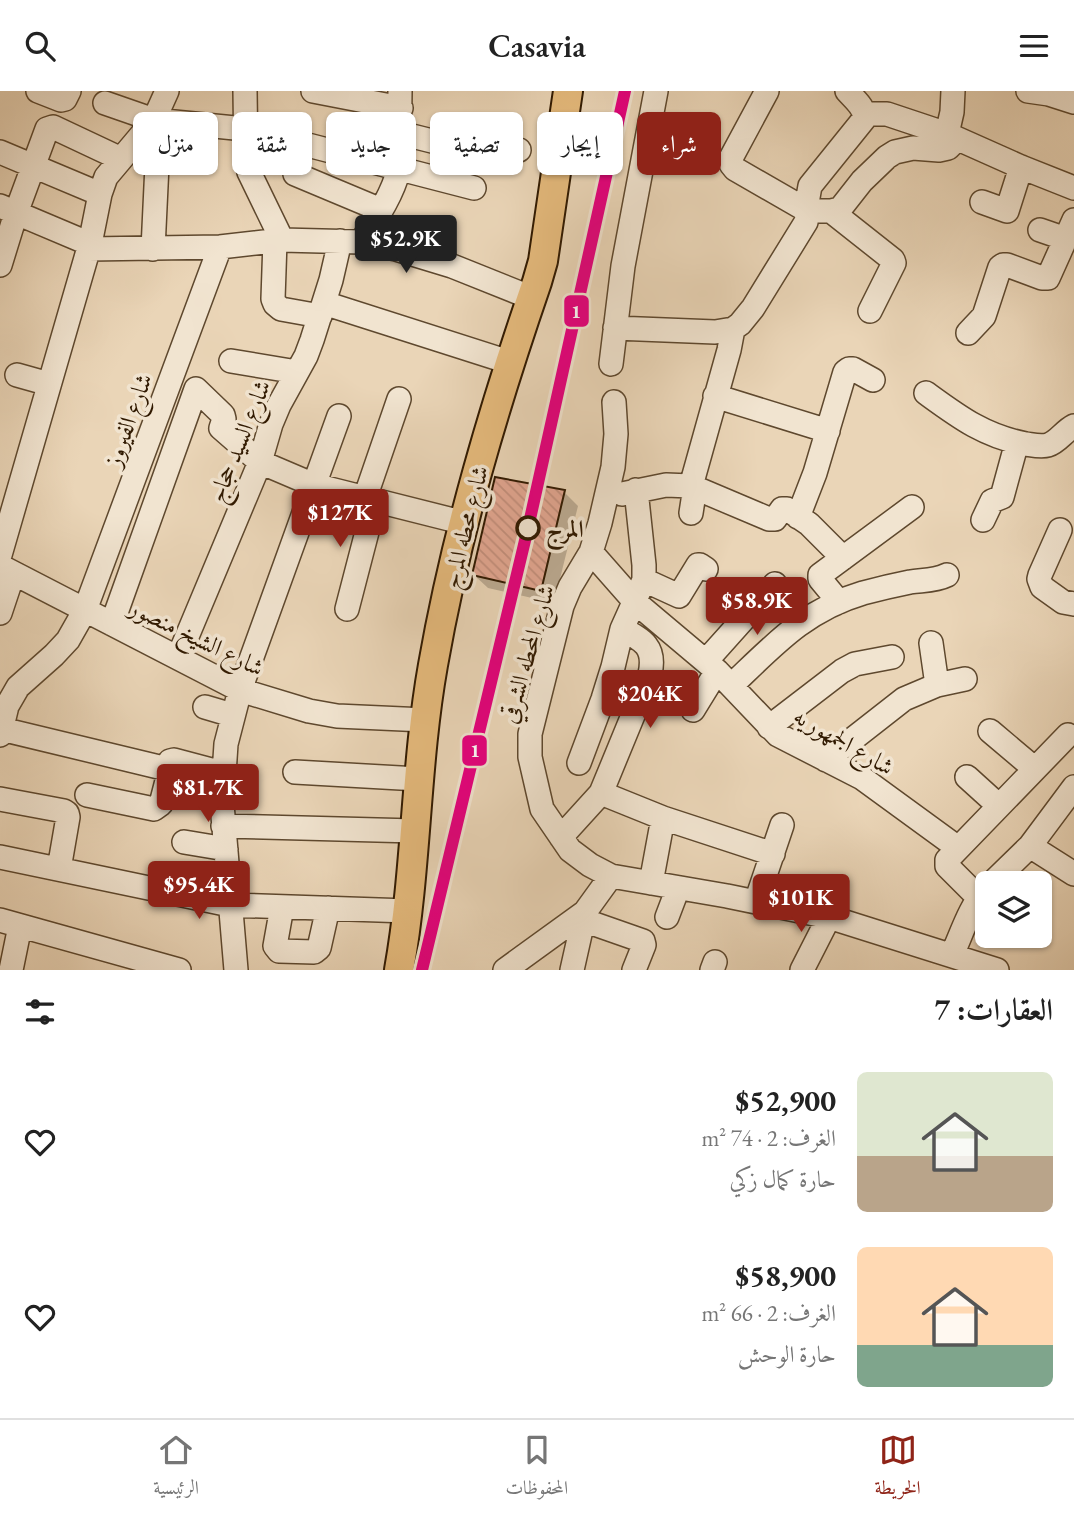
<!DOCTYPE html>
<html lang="ar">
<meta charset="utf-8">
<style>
:root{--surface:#fff;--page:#f2f2f2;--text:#222;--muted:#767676;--line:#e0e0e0;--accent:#8f2418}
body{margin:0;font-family:"EB Garamond",Amiri,serif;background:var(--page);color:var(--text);direction:rtl;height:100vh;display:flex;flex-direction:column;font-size:26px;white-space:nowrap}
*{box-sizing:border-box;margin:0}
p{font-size:23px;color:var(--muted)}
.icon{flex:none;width:38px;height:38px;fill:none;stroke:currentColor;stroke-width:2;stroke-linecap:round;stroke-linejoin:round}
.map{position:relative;height:879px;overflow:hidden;direction:ltr}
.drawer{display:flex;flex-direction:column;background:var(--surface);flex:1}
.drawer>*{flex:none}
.banner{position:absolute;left:21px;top:21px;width:700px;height:63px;direction:rtl;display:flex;gap:14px}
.controls{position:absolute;left:975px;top:780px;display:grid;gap:14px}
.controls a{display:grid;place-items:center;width:77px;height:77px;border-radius:10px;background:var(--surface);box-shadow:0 2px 5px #0004;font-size:35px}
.price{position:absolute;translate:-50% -60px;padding:0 16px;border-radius:7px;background:var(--accent);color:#fff;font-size:23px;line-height:46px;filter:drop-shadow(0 2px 4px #0008)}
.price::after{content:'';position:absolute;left:50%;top:42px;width:21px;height:16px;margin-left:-10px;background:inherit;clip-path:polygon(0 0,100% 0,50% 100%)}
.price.current{background:#222;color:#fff}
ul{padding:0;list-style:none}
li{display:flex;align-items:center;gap:21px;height:175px;padding:0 21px}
li span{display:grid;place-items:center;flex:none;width:196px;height:140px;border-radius:10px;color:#555}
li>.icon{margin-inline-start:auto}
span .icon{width:84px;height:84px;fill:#fffc;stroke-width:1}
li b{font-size:30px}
h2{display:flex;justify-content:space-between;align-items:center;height:84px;padding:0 21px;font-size:30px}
.chip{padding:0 24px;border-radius:10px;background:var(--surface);box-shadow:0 2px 5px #0004;font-size:24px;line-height:63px}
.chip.current{background:var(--accent);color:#fff}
header{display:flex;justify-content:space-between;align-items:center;height:91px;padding:0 21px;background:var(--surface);font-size:32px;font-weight:600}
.dock{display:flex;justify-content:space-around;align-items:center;height:98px;border-top:2px solid var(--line);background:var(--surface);font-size:19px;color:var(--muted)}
.dock a{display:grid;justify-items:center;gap:4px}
.dock .current{color:var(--accent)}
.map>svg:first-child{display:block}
</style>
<header><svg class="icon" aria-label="menu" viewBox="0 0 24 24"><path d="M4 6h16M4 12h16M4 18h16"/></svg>Casavia<svg class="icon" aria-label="search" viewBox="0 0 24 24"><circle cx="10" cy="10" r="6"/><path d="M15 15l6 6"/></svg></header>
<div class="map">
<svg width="1074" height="879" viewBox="0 0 1074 879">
<defs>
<pattern id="building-back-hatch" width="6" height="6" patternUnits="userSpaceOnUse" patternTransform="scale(1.75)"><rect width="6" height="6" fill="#e2a691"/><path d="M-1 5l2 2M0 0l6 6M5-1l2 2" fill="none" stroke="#c28e7b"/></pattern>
</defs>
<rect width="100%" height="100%" fill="#ead5b7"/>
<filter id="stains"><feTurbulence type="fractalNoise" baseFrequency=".00286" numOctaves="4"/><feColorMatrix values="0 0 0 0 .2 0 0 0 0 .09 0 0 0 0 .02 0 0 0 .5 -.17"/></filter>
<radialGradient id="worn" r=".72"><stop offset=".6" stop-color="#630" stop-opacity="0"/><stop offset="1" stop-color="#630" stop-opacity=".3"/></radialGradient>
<path fill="#0003" d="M564,401L578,415L554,512L488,497L474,484Z"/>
<path fill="url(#building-back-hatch)" stroke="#301900" stroke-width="2" d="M495,386L565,399L541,500L472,484Z"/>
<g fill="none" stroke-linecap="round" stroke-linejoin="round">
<g stroke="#5e482e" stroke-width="26">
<path id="minor" d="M38,0L61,9L65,8L69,0
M245,0L246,69L249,81L282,149
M313,0L401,17
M767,0L731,67V73L735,78L808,120
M1028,0L1049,3L1074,11
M105,12L154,29L245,38
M865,23H887L947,43L1021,76L1074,97
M400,42L452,55L519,59
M947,43L952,21L953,0
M300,52L474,97
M0,61L100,103
M295,83L381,119
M982,111L1007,120L1021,76
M0,115L90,153
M808,120H831L840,118L862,90L887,66L895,61L913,57L939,59L948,57L957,48
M831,120L893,169L894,172L870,220
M1040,139L1066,148
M275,150L273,208L275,213L281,218L320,225
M361,151C376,128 392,105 399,78L400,0
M89,158L220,156L282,149L361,151L396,158L452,175L532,207
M153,158L157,74
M0,174L16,122L47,38L53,36L121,68
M324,212L509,271
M615,237L715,241L733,238L740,233L753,217L806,131L808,120L807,112L810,95L864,28C866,17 854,8 847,0
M968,242L984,225L1000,176L1003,174H1007L1042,187H1048L1074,129
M231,270L297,281
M611,273L623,175L656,0
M17,284L49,293
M926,302C959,326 984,345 1026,353C1033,354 1041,356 1048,354C1058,351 1064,340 1074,335
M715,305L828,340
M614,311L616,343L613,376L600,432L591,461L570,496L562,515L530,643V666L542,718L570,759L590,774L611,785L727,805L829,826L997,879
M691,395L729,259L733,238
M622,403L666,394L691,395L769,428H775L782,418H787L809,433L843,467
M365,407L399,308
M691,422L695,396
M798,426L815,382L845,281L849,278H853L873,289
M983,429L992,410L1002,406L1017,351
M1060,439L1040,484L1039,488L1042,496L1063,511L1074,513
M591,461L635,511L717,580L778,644L862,687L958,757
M0,464L90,153L100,103L106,86L154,29L167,0
M0,475L240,599L309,620L337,625L425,629
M644,489L679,505L698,474H700L706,478
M839,511L820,488V484L912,416
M347,518L375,410
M0,522L13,483
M112,533L196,298L223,324L224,328L221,337L260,371L314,394L465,432
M931,552L937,594
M178,567L260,371L271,333L279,314L306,265L312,249L331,189L340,150
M706,570L775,493
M732,594C774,554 805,519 863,502C878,498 895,494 910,491C923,489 935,490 947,484
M205,616L232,624
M693,619L717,580
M769,636L842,580L855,573L892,566
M1,638L163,677H167L170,670L174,669L223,682
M990,640L1035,678
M0,644L7,615L18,596L54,564L68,549L85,519L220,156
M826,669L904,608L937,594L965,588
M579,672L603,608L613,576L622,538L644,489V474L636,399
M295,681L418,688
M967,686L999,715
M601,702L663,727L773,763
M87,704L154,718L161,713L169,682L167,677
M0,708L64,720L67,722L68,726L59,778
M223,735L415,740
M561,746L601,702L650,583C656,556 643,549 622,538
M184,751L226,758
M1030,755L1074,783
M0,766L230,814L408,820
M651,792L663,727
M991,793L1030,755L1074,696
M979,807L947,775V769L1068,644
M756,811L782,734
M282,816L275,855L279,860L314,861L319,857L328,817
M667,826L678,797
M0,829L179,879
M583,829L643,850L644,854L634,879
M952,864C962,842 970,815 987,797
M11,879L20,835
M236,879L222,713L226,653L240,599L339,325
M505,879L585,821L611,785
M572,879L585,821
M712,879L715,871
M802,879L829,826"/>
</g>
<g stroke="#301900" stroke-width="32">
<path id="major" d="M399,879C417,778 415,675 433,574C456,443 494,316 537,191L543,170L568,0"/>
</g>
<use href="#minor" stroke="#f1e4d0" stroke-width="23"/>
<use href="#major" stroke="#e5ba7c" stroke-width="28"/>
<g stroke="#f1e4d0" stroke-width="18">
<path id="metro-1" d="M422,879L528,437L625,0"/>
</g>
<use href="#metro-1" stroke="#e5007d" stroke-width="12"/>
</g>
<circle fill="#f1e4d0" stroke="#301900" stroke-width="3.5" cx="528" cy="437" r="11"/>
<g text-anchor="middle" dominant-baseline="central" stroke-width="7" stroke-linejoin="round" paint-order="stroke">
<g font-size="24" fill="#301900" stroke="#f1e4d0">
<text transform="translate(128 329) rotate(-70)">شارع الفيروز</text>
<text transform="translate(239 350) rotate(-68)">شارع السيد حجاج</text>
<text transform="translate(465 436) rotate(-76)">شارع محطه المرج</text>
<text transform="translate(197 546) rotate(26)">شارع الشيخ منصور</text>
<text transform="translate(527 563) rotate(-74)">شارع المحطه الشرقي</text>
<text transform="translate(844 650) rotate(30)">شارع الجمهوريه</text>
</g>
<g font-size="24" font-weight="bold" fill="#301900" stroke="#f1e4d0" text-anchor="start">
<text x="546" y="437">المرج</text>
</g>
</g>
<g stroke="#f1e4d0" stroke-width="2.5">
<rect x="563" y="203" width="27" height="34" rx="7" fill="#e5007d"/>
<rect x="461" y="643" width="27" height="33" rx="7" fill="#e5007d"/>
</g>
<g font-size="19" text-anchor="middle" font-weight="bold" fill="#fff">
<text x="576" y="227">1</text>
<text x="475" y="666">1</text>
</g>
<rect width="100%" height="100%" filter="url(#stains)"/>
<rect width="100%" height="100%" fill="url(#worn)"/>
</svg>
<div class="controls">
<a><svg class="icon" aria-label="layers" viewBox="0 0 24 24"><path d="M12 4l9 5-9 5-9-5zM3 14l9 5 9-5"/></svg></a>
</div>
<b class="price current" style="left:406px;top:184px">$52.9K</b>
<b class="price" style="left:340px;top:458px">$127K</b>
<b class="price" style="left:757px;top:546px">$58.9K</b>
<b class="price" style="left:650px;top:639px">$204K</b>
<b class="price" style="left:208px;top:733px">$81.7K</b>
<b class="price" style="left:199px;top:830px">$95.4K</b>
<b class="price" style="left:801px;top:843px">$101K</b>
<div class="banner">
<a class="chip current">شراء</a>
<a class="chip">إيجار</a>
<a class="chip">تصفية</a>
<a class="chip">جديد</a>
<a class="chip">شقة</a>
<a class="chip">منزل</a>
</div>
</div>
<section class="drawer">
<h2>العقارات: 7<svg class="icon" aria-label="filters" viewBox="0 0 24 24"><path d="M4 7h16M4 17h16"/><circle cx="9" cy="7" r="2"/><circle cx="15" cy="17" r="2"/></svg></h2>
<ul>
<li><span style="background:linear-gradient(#dfe7d0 60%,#b9a48a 0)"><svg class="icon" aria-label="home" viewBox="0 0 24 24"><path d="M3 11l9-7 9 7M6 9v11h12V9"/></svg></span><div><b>$52,900</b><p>الغرف: 2 · 74 m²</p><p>حارة كمال زكي</p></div><svg class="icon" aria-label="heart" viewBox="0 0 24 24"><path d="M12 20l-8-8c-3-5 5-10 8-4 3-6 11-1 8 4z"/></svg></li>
<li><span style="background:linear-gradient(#ffd9b3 70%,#7fa58c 0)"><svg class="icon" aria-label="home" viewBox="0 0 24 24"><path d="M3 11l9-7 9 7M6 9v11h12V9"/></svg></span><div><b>$58,900</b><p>الغرف: 2 · 66 m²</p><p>حارة الوحش</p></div><svg class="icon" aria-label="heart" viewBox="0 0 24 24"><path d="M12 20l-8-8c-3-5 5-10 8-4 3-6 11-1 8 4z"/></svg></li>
</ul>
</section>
<nav class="dock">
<a class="current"><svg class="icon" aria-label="map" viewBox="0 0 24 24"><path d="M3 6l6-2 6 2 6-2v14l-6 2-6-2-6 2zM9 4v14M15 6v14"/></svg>الخريطة</a>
<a><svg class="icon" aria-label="saved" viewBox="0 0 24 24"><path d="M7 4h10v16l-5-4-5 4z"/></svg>المحفوظات</a>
<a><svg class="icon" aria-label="home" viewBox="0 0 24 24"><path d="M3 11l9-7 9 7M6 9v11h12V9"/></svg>الرئيسية</a>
</nav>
